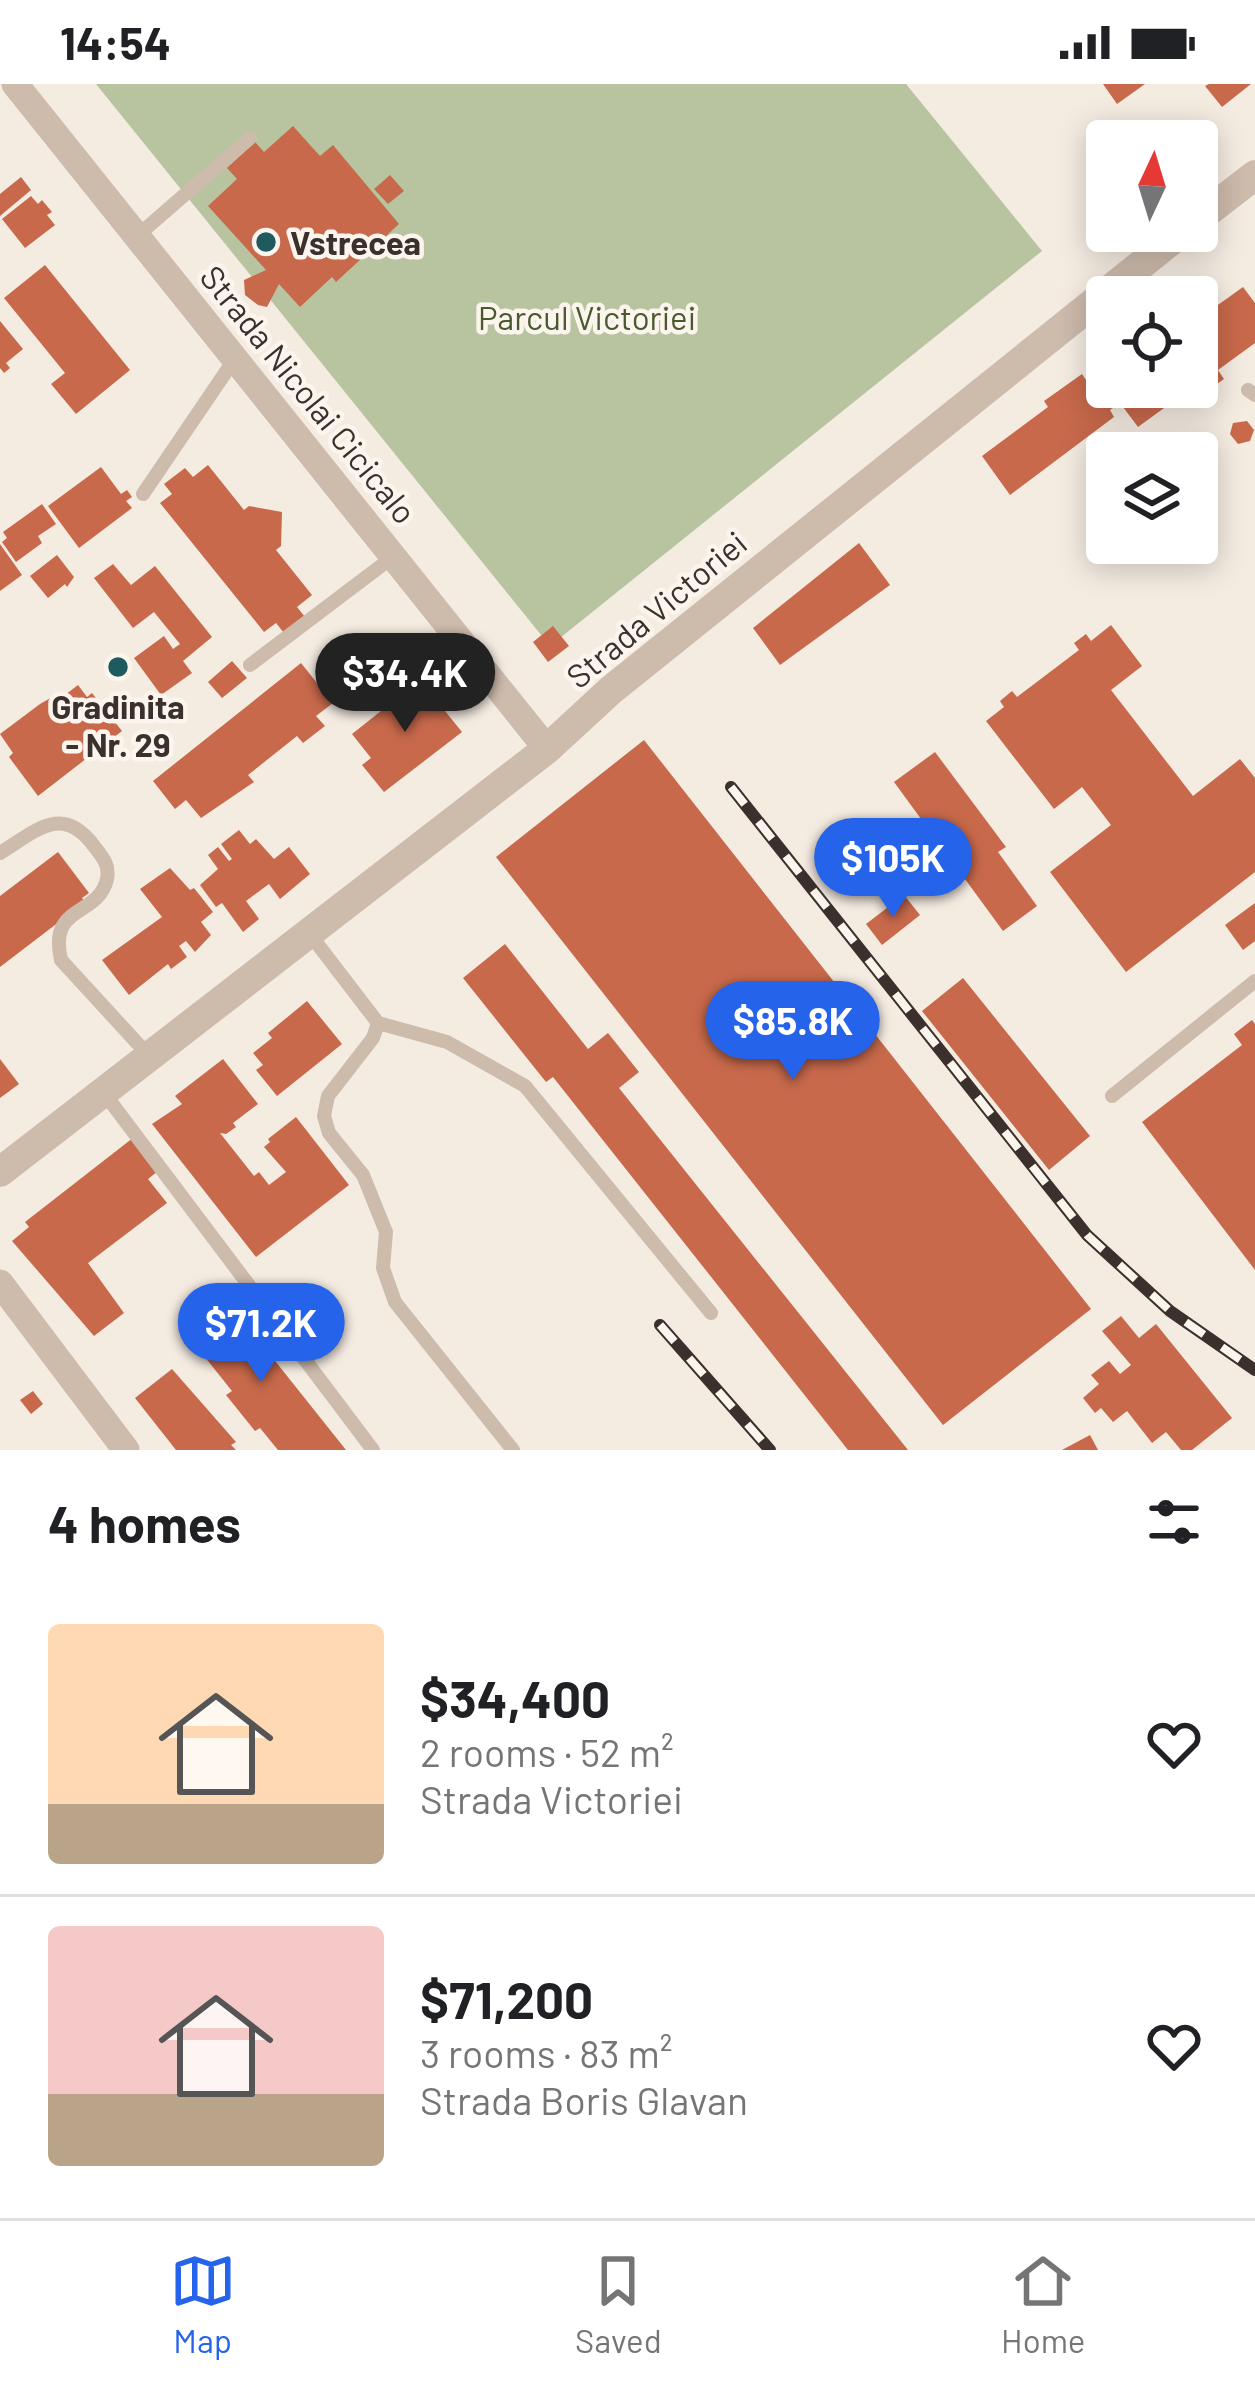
<!DOCTYPE html>
<meta charset="utf-8">
<style>
:root{--surface:#fff;--page:#f2f2f2;--text:#202124;--muted:#757577;--line:#e0e0e0;--accent:#2563eb}
body{margin:0;font-family:Barlow,sans-serif;background:var(--page);color:var(--text);height:100vh;display:flex;flex-direction:column;font-size:45px;white-space:nowrap}
*{box-sizing:border-box;margin:0}
p{font-size:39px;color:var(--muted)}
.icon{flex:none;width:66px;height:66px;fill:none;stroke:currentColor;stroke-width:2;stroke-linecap:round;stroke-linejoin:round}
.map{position:relative;height:1366px;overflow:hidden}
.panel{display:flex;flex-direction:column;background:var(--surface);flex:1}
.panel>*{flex:none}
.needle{width:78px;rotate:4deg}
.fabs{position:absolute;left:1086px;top:36px;display:grid;gap:24px}
.fabs a{display:grid;place-items:center;width:132px;height:132px;border-radius:12px;background:var(--surface);box-shadow:0 6px 30px #0003;font-size:60px}
.price{position:absolute;translate:-50% -102px;padding:0 27px;border-radius:42px;background:var(--accent);color:#fff;font-size:39px;line-height:78px;filter:drop-shadow(0 3px 6px #0008)}
.price::after{content:'';position:absolute;left:50%;top:72px;width:36px;height:27px;margin-left:-18px;background:inherit;clip-path:polygon(0 0,100% 0,50% 100%)}
.price.on{background:#222;color:#fff}
ul{padding:0;list-style:none}
li{display:flex;align-items:center;gap:36px;height:300px;padding:0 48px}
li+li{border-top:3px solid var(--line)}
li span{display:grid;place-items:center;flex:none;width:336px;height:240px;border-radius:12px;color:#555}
li>.icon{margin-inline-start:auto}
span .icon{width:144px;height:144px;fill:#fffc;stroke-width:1}
li b{font-size:51px}
h2{display:flex;justify-content:space-between;align-items:center;height:144px;padding:0 48px;font-size:51px}
.status{display:flex;justify-content:space-between;align-items:center;height:84px;padding:0 60px;background:var(--surface);direction:ltr}
.status svg{height:33px;fill:currentColor}
.dock{display:flex;justify-content:space-around;align-items:center;height:168px;border-top:3px solid var(--line);background:var(--surface);font-size:33px;color:var(--muted)}
.dock a{display:grid;justify-items:center;gap:6px}
.dock .on{color:var(--accent)}
.map>svg:first-child{display:block}
</style>
<div class="status"><b>14:54</b><svg viewBox="0 0 49 12"><path d="M0 12V9h3v3zM5 12V6h3v6zM10 12V3h3v9zM15 12V0h3v12zM26 1h20v11H26zM47 4h2v5h-2z"/></svg></div>
<div class="map">
<svg width="1255" height="1366" viewBox="0 0 1255 1366">
<rect width="100%" height="100%" fill="#f4ebe1"/>
<path fill="#b8c4a0" d="M96,0H906L1042,167L550,562Z"/>
<path fill="#c8694b" d="M1103,0H1145L1117,20Z
M1209,0H1251L1222,23L1205,2Z
M293,42L320,72L333,61L399,140L336,198L332,193L300,223L279,200L267,223L258,221L245,211L244,196L266,186L208,122L237,95L227,84L255,58L264,68Z
M390,91L404,107L388,120L374,105Z
M21,93L31,106L0,132V110Z
M31,112L38,120L42,116L52,128L47,131L55,141L25,164L2,135Z
M45,181L130,286L76,330L51,300L65,289L4,214Z
M1243,203L1255,219V259L1218,286L1224,295L1203,310L1197,302V236Z
M0,237L23,265L6,279L10,284L4,289L0,284Z
M1082,290L1090,302L1101,294L1107,303H1193L1138,343L1120,319L1110,326L1114,333L1010,411L982,372L1048,323L1044,317Z
M1247,337L1254,346L1250,357L1238,360L1230,350L1233,339Z
M208,381L244,426L249,422L282,428L281,462L276,466L312,511L297,523L305,533L284,549L276,539L264,548L160,419L172,410L164,400L185,384L193,393Z
M101,383L121,410L127,406L132,413L126,417L132,424L79,464L48,422Z
M42,420L56,440L38,452L42,459L16,478L2,458L7,454L3,448Z
M859,459L890,501L780,581L753,544Z
M0,460L22,491L0,507Z
M57,471L74,493L67,503L65,500L48,514L30,492Z
M113,480L131,501L155,482L212,553L183,577L192,589L161,611L134,574L164,552L173,565L180,560L154,528L133,544L94,494Z
M1111,541L1142,582L1111,606L1193,712L1240,675L1255,694V788L1126,888L1050,788L1111,741L1082,703L1054,725L986,637L1004,623L1000,617L1012,607L1017,613L1079,566L1074,559L1086,550L1091,557Z
M553,542L569,562L548,578L533,558Z
M232,577L247,594L222,614L208,598Z
M301,579L333,619L316,632L325,642L303,659L297,652L248,691L254,698L201,734L186,716L175,725L153,697Z
M420,596L462,648L384,708L362,681L371,674L352,650Z
M78,601L87,613L92,609L122,647L38,712L9,673L13,669L0,650L40,620L54,612L57,617Z
M644,656L1091,1225L943,1341L496,773Z
M935,668L1006,763L998,768L1037,822L1003,847L894,698Z
M239,746L250,760L256,755L274,775L289,763L310,790L280,815L269,800L246,817L259,835L243,848L222,819L216,823L200,801L218,785L208,771L218,763L229,777L232,775L221,760Z
M58,768L89,809L82,814L85,818L0,883V812Z
M170,784L190,806L194,804L213,828L201,838L211,851L195,868L186,857L179,862L187,873L171,885L168,880L129,911L102,876L162,833L140,805Z
M904,811L920,831L882,861L866,840Z
M1255,819V857L1243,866L1225,841Z
M505,860L588,965L608,949L639,988L619,1004L908,1366H848L553,993L546,998L463,894Z
M963,894L1090,1052L1049,1086L922,927Z
M307,917L342,960L277,1012L256,986L263,981L253,969L272,954L268,949Z
M1252,936L1255,940V1186L1142,1038L1242,961L1234,950Z
M0,975L19,1000L0,1014Z
M223,975L258,1020L233,1039L236,1043L226,1050L220,1049L254,1092L259,1088L269,1101L286,1088L264,1063L270,1058L268,1055L296,1033L349,1101L256,1173L152,1040L182,1020L175,1012Z
M138,1050L163,1083L148,1095L167,1119L88,1179L124,1229L94,1252L12,1157L29,1143L25,1138Z
M229,1219L346,1366H278L260,1344L255,1347L226,1311L232,1307L188,1252Z
M1121,1232L1139,1254L1156,1240L1232,1334L1192,1366H1181L1166,1348L1152,1359L1127,1327L1113,1338L1101,1324L1095,1329L1083,1314L1099,1300L1091,1291L1109,1277L1120,1290L1131,1281L1102,1247Z
M172,1285L236,1358L231,1361L236,1366H176L135,1314Z
M33,1307L43,1320L31,1330L20,1316Z
M1090,1351L1098,1366H1062Z"/>
<g fill="none" stroke-linecap="round" stroke-linejoin="round">
<path stroke="#cdbbac" stroke-width="14" d="M136,153L250,54
M1248,306L1255,311
M143,410L234,276
M250,581L394,472
M0,769C36,747 62,719 94,762C102,772 110,781 107,795C98,834 48,819 61,876L150,973
M309,849L378,939L373,954L328,1012L324,1032L329,1049L363,1091L386,1148L383,1184L395,1218L513,1366
M378,939L447,958L525,1002L711,1229
M104,1009L373,1366
M1112,1012L1255,897"/>
<path stroke="#cdbbac" stroke-width="27" d="M15,0L547,665
M0,1199L126,1366"/>
<path stroke="#cdbbac" stroke-width="30" d="M1197,136L1255,91
M0,1088L547,665L611,606L1183,147"/>
<g stroke="#3b302b" stroke-width="12">
<path id="rail" d="M731,703L1087,1151L1170,1227L1255,1286
M660,1241L770,1366"/>
</g>
<use href="#rail" stroke="#fbf5ee" stroke-width="8" stroke-dasharray="22" stroke-linecap="butt"/>
</g>
<g fill="#1f5a5e" stroke="#fbf5ee" stroke-width="4.5">
<circle cx="266" cy="158" r="12"/>
<circle cx="118" cy="583" r="12"/>
</g>
<g text-anchor="middle" dominant-baseline="central" stroke-width="9" stroke-linejoin="round" paint-order="stroke">
<g font-size="33" font-weight="bold" fill="#3b302b" stroke="#fbf5ee" text-anchor="start">
<text x="290" y="158">Vstrecea</text>
<text x="118" y="622" text-anchor="middle">Gradinita<tspan x="118" dy="38">- Nr. 29</tspan></text>
</g>
<g font-size="33" fill="#4a5a2e" stroke="#fbf5ee">
<text x="587" y="233">Parcul Victoriei</text>
</g>
<g font-size="33" fill="#3b302b" stroke="#fbf5ee">
<text transform="translate(309 310) rotate(51)">Strada Nicolai Cicicalo</text>
<text transform="translate(656 525) rotate(-40)">Strada Victoriei</text>
</g>
</g>
</svg>
<div class="fabs">
<a><svg class="needle" viewBox="-14 -14 28 28"><path d="M0-13l5 13h-10z" fill="#e53935"/><path d="M0 13l5-13h-10z" fill="#757577"/></svg></a>
<a><svg class="icon" aria-label="locate" viewBox="0 0 24 24"><circle cx="12" cy="12" r="6"/><path d="M12 2v4M12 18v4M2 12h4M18 12h4"/></svg></a>
<a><svg class="icon" aria-label="layers" viewBox="0 0 24 24"><path d="M12 4l9 5-9 5-9-5zM3 14l9 5 9-5"/></svg></a>
</div>
<b class="price on" style="left:405px;top:651px">$34.4K</b>
<b class="price" style="left:893px;top:836px">$105K</b>
<b class="price" style="left:793px;top:999px">$85.8K</b>
<b class="price" style="left:261px;top:1301px">$71.2K</b>
</div>
<section class="panel">
<h2>4 homes<svg class="icon" aria-label="filters" viewBox="0 0 24 24"><path d="M4 7h16M4 17h16"/><circle cx="9" cy="7" r="2"/><circle cx="15" cy="17" r="2"/></svg></h2>
<ul>
<li><span style="background:linear-gradient(#ffd9b3 75%,#b9a48a 0)"><svg class="icon" aria-label="home" viewBox="0 0 24 24"><path d="M3 11l9-7 9 7M6 9v11h12V9"/></svg></span><div><b>$34,400</b><p>2 rooms · 52 m²</p><p>Strada Victoriei</p></div><svg class="icon" aria-label="heart" viewBox="0 0 24 24"><path d="M12 20l-8-8c-3-5 5-10 8-4 3-6 11-1 8 4z"/></svg></li>
<li><span style="background:linear-gradient(#f6c9c9 70%,#b9a48a 0)"><svg class="icon" aria-label="home" viewBox="0 0 24 24"><path d="M3 11l9-7 9 7M6 9v11h12V9"/></svg></span><div><b>$71,200</b><p>3 rooms · 83 m²</p><p>Strada Boris Glavan</p></div><svg class="icon" aria-label="heart" viewBox="0 0 24 24"><path d="M12 20l-8-8c-3-5 5-10 8-4 3-6 11-1 8 4z"/></svg></li>
</ul>
</section>
<nav class="dock">
<a class="on"><svg class="icon" aria-label="map" viewBox="0 0 24 24"><path d="M3 6l6-2 6 2 6-2v14l-6 2-6-2-6 2zM9 4v14M15 6v14"/></svg>Map</a>
<a><svg class="icon" aria-label="saved" viewBox="0 0 24 24"><path d="M7 4h10v16l-5-4-5 4z"/></svg>Saved</a>
<a><svg class="icon" aria-label="home" viewBox="0 0 24 24"><path d="M3 11l9-7 9 7M6 9v11h12V9"/></svg>Home</a>
</nav>
